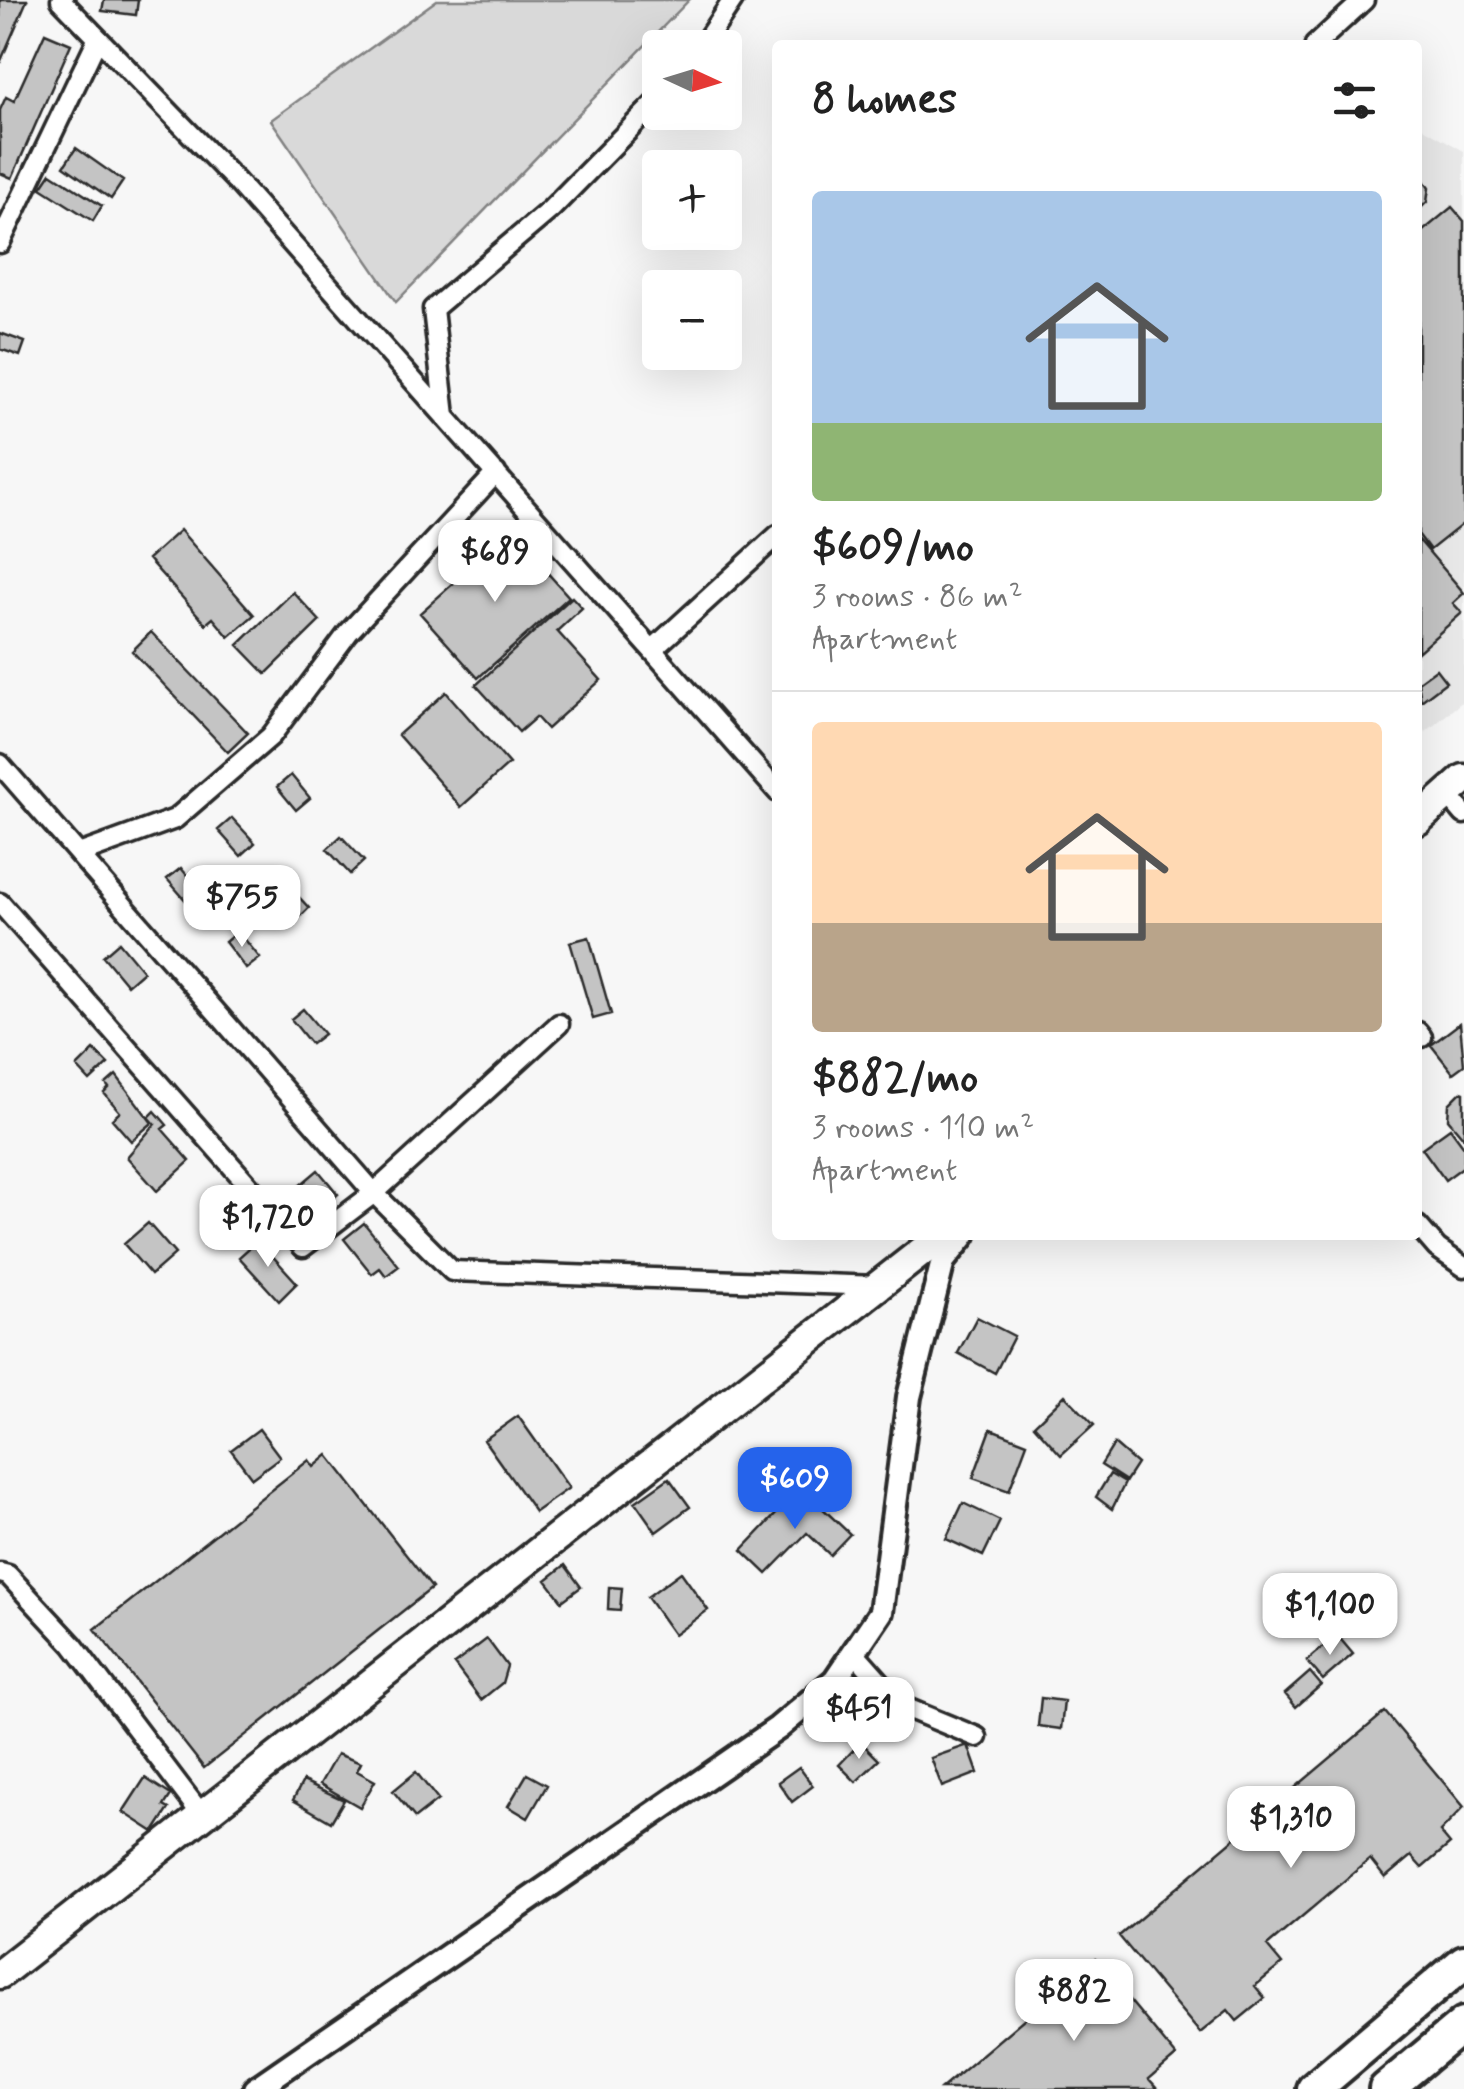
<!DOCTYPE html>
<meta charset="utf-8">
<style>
:root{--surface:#fff;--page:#f2f2f2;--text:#222;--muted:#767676;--line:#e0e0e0;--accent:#2563eb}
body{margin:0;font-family:Mynerve,sans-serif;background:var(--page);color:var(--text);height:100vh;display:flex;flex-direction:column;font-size:38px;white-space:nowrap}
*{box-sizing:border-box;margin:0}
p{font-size:32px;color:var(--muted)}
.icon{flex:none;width:55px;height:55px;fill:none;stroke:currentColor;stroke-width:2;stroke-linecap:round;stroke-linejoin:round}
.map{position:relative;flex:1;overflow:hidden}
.details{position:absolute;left:772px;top:40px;width:650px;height:1200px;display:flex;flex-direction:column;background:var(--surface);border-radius:10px;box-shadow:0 10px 40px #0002}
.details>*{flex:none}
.needle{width:65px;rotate:94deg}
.buttons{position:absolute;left:642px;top:30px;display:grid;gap:20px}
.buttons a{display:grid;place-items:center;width:100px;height:100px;border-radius:10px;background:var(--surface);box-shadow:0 10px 40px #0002;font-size:50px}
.price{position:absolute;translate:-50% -85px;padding:0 22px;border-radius:20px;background:#fff;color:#222;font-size:32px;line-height:65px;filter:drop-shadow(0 2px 5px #0008)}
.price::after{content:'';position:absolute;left:50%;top:60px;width:30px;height:22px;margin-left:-15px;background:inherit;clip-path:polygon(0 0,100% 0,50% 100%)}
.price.on{background:var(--accent);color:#fff}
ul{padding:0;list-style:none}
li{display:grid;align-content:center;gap:20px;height:530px;padding:0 40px}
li+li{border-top:2px solid var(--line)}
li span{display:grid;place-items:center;height:310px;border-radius:10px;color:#555}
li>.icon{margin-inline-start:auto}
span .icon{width:180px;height:180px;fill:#fffc;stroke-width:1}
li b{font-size:42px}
h2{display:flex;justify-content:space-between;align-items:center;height:120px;padding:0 40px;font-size:42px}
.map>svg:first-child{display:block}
</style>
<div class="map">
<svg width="1464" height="2089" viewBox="0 0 1464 2089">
<rect width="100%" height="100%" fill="#f7f7f7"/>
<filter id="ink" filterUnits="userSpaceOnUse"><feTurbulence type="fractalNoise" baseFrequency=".01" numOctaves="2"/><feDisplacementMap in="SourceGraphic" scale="20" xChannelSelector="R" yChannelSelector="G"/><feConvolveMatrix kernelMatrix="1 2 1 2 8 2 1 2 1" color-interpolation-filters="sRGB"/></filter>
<g filter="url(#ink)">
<path fill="#e8e8e8" d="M1418,125L1464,151V700L1426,732L1418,723Z"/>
<path fill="#d9d9d9" stroke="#828282" stroke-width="2.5" d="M437,0H689L396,302L271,120Z"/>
<path fill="#c4c4c4" stroke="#2b2b2b" stroke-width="2.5" d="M0,0H27L0,63Z
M104,0H138L136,15L102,11Z
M45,33L71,44L12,178L0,173V110L6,97L14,101Z
M76,148L123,181L111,199L64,166Z
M1418,172L1429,188L1427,202L1418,211Z
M51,173L102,206L93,221L41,188Z
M1452,207L1464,221V523L1430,550L1418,534V235Z
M0,333L25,342L20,356L0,349Z
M180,530L254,615L229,637L213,618L206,624L148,559Z
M511,532L569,597L478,678L420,613Z
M1418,539L1464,593L1453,603L1462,613L1418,652Z
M293,592L320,621L266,674L238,645Z
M572,597L582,608L557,631L601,680L547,729L536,717L519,732L476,685Z
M151,632L248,733L228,752L132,651Z
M1436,669L1446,682L1421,701L1418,682Z
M446,692L509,764L461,807L398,735Z
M291,775L310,798L296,810L277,787Z
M232,818L255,843L241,856L218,830Z
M341,836L364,861L350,874L327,849Z
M181,868L201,892L188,903L167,879Z
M286,883L309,908L297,920L273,895Z
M238,931L260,958L246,969L225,942Z
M589,937L611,1014L593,1019L570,942Z
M119,942L143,971L127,985L103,956Z
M303,1009L324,1034L311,1044L291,1019Z
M1460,1023L1464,1065L1453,1073L1431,1045Z
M94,1050L108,1064L90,1081L77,1067Z
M116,1075L152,1123L131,1141L112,1119L120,1112L104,1093L109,1088L106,1084Z
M1461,1092L1464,1093V1138L1448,1119L1449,1104Z
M155,1111L167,1125L162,1129L190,1161L157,1191L127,1157L155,1124L149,1117Z
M1450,1128L1464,1147V1166L1445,1180L1422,1148Z
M318,1170L338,1194L319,1211L298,1187Z
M148,1223L175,1254L151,1275L124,1244Z
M364,1223L399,1266L386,1276L380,1268L372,1274L344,1239Z
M258,1240L297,1283L279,1301L239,1257Z
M977,1317L1014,1336L995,1373L958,1353Z
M1065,1395L1094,1425L1061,1455L1034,1425Z
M518,1416L569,1488L535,1512L484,1440Z
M259,1429L280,1457L252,1478L231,1450Z
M991,1429L1027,1443L1009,1491L973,1478Z
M1114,1444L1137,1464L1126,1481L1101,1465Z
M328,1455L432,1588L204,1768L95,1629L309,1460L314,1467Z
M1110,1474L1125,1483L1112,1509L1096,1497Z
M669,1478L690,1507L656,1532L635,1502Z
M801,1488L850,1534L830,1555L807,1533L767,1574L742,1550Z
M963,1503L1000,1521L983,1556L946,1539Z
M565,1565L581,1587L562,1601L546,1580Z
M681,1572L708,1610L674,1635L647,1597Z
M609,1587L622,1588L620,1610L608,1609Z
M1337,1635L1353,1654L1323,1680L1307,1661Z
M487,1639L507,1666L502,1683L481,1700L454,1664Z
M1310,1672L1321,1685L1296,1707L1285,1694Z
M1041,1698L1064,1701L1061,1729L1038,1726Z
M1385,1712L1464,1807L1440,1832L1450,1844L1422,1868L1411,1856L1385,1878L1370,1859L1267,1946L1282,1964L1255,1986L1265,1998L1237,2021L1228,2010L1200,2033L1119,1936Z
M861,1742L879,1760L856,1782L839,1765Z
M968,1745L978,1773L942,1787L931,1758Z
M337,1754L361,1763L357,1771L375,1781L360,1807L320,1784Z
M799,1767L813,1786L792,1802L778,1782Z
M416,1772L438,1800L415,1818L393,1791Z
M527,1774L547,1785L528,1818L508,1806Z
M145,1778L171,1795L164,1806L169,1809L154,1832L123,1812Z
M303,1781L344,1800L331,1822L293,1800Z
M1095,1959L1176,2056L1149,2079L1158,2089H941Z"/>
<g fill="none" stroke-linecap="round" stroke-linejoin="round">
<g stroke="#2b2b2b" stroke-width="25">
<path id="minor" d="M61,0L237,182L778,792
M1315,45L1364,0
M701,48L733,0
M0,243L98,38
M445,416L433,309L551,209L660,98
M652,650L778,535
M0,764L374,1193L559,1024
M1447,794L1464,814
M79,854L175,819L271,736L348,633L496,473
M0,903L303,1247L374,1193L452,1271L879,1286
M1418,1032L1422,1037
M1418,1226L1437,1248L1464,1267
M0,1573L8,1575L73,1645L204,1818
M854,1652L902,1706L977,1737"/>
</g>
<g stroke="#2b2b2b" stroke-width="30">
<path id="tertiary" d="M255,2089L778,1728L835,1680L881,1612L909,1397L943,1261L964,1235"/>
</g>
<g stroke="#2b2b2b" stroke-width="35">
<path id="primary" d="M1418,820L1464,779
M0,1974L943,1235"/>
</g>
<g stroke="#2b2b2b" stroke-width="40">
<path id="motorway" d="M1314,2089L1464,1962
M1386,2089L1464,2024"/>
</g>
<use href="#minor" stroke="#fff" stroke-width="18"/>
<use href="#tertiary" stroke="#fff" stroke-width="22"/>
<use href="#primary" stroke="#fff" stroke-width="28"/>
<use href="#motorway" stroke="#fff" stroke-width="32"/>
</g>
</g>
</svg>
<div class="buttons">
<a><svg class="needle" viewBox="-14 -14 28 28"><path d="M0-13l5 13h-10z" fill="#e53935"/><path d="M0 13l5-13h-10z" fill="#767676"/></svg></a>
<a>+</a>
<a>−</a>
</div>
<b class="price" style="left:495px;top:605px">$689</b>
<b class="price" style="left:242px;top:950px">$755</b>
<b class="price" style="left:268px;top:1270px">$1,720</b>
<b class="price on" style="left:795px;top:1532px">$609</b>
<b class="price" style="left:1330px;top:1658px">$1,100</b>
<b class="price" style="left:859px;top:1762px">$451</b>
<b class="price" style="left:1291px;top:1871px">$1,310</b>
<b class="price" style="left:1074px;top:2044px">$882</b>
<section class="details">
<h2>8 homes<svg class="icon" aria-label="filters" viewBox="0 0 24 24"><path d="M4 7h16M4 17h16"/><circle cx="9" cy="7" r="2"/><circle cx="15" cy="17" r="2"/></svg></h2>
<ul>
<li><span style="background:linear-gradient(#a9c7e8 75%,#8fb573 0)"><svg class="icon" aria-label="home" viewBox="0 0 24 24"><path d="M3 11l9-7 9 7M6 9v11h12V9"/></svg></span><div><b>$609/mo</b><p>3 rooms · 86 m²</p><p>Apartment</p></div></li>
<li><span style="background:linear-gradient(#ffd9b3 65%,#b9a48a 0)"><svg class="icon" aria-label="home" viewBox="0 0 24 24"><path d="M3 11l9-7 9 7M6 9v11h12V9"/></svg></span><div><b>$882/mo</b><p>3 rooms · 110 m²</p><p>Apartment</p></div></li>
</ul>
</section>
</div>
